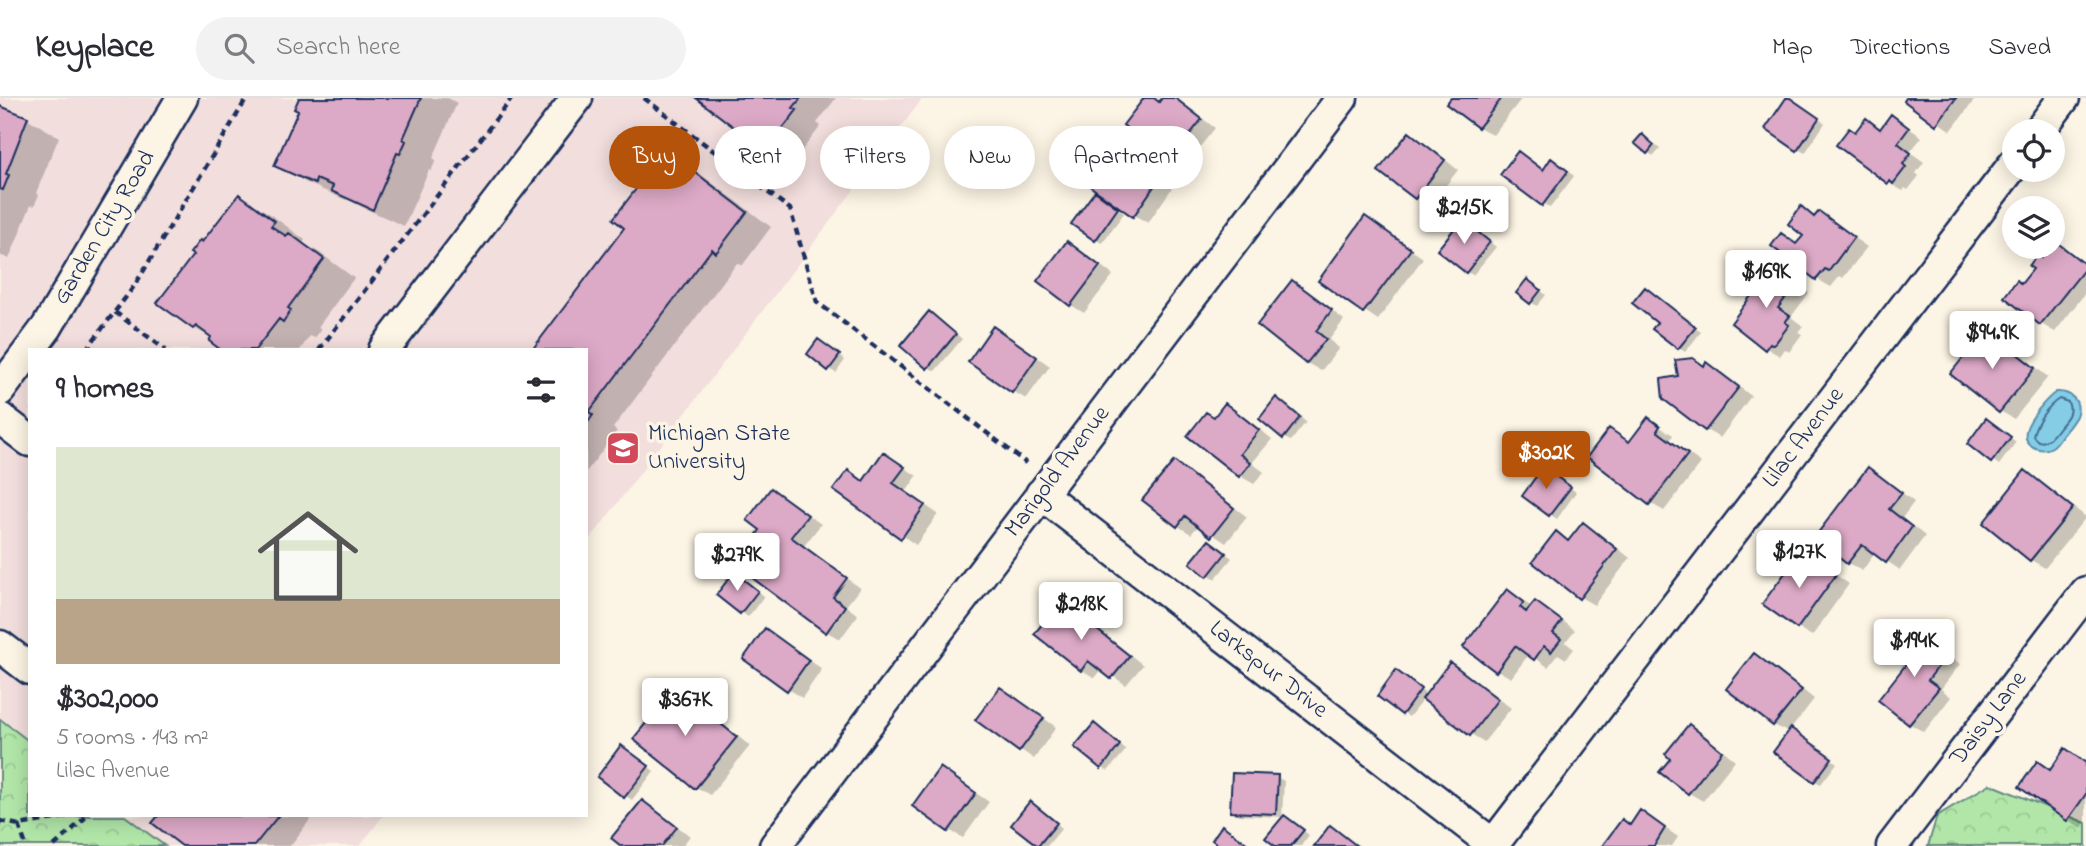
<!DOCTYPE html>
<meta charset="utf-8">
<style>
:root{--surface:#fff;--page:#f2f2f3;--text:#2b2b33;--muted:#7c7c81;--line:#e1e1e2;--accent:#b45309}
body{margin:0;font-family:"Indie Flower",sans-serif;background:var(--page);color:var(--text);height:100vh;display:flex;flex-direction:column;font-size:26px;white-space:nowrap}
*{box-sizing:border-box;margin:0}
p{font-size:23px;color:var(--muted)}
.icon{flex:none;width:38px;height:38px;fill:none;stroke:currentColor;stroke-width:2;stroke-linecap:round;stroke-linejoin:round}
.map{position:relative;flex:1;overflow:hidden}
.details{position:absolute;left:28px;top:250px;width:560px;height:469px;display:flex;flex-direction:column;background:var(--surface);border-radius:0px;box-shadow:0 4px 18px #0003}
.details>*{flex:none}
.guide{position:absolute;left:609px;top:28px;width:665px;height:63px;display:flex;gap:14px}
.controls{position:absolute;left:2002px;top:21px;display:grid;gap:14px}
.controls a{display:grid;place-items:center;width:63px;height:63px;border-radius:50%;background:var(--surface);box-shadow:0 4px 18px #0003;font-size:35px}
.price{position:absolute;translate:-50% -60px;padding:0 16px;border-radius:7px;background:#fff;color:#222;font-size:23px;line-height:46px;filter:drop-shadow(0 2px 4px #0008)}
.price::after{content:'';position:absolute;left:50%;top:42px;width:21px;height:16px;margin-left:-10px;background:inherit;clip-path:polygon(0 0,100% 0,50% 100%)}
.price.selected{background:var(--accent);color:#fff}
ul{padding:0;list-style:none}
li{display:grid;align-content:center;gap:14px;height:371px;padding:0 28px}
li+li{border-top:2px solid var(--line)}
li span{display:grid;place-items:center;height:217px;border-radius:0px;color:#555}
li>.icon{margin-inline-start:auto}
span .icon{width:126px;height:126px;fill:#fffc;stroke-width:1}
li b{font-size:30px}
h2{display:flex;justify-content:space-between;align-items:center;height:84px;padding:0 28px;font-size:30px}
.chip{padding:0 24px;border-radius:32px;background:var(--surface);box-shadow:0 4px 18px #0003;font-size:24px;line-height:63px}
.chip.selected{background:var(--accent);color:#fff}
header{display:flex;align-items:center;gap:42px;box-sizing:border-box;height:98px;padding:0 35px;background:var(--surface);border-bottom:2px solid var(--line)}
header strong{font-size:33px}
nav{display:flex;gap:38px;margin-inline-start:auto;font-size:24px}
.search{width:490px;height:63px;background:var(--page);display:flex;align-items:center;gap:18px;box-sizing:border-box;padding:0 24px;border-radius:38px;color:var(--muted);font-size:26px}
.map>svg:first-child{display:block}
</style>
<header>
<strong>Keyplace</strong>
<div class="search"><svg class="icon" aria-label="search" viewBox="0 0 24 24"><circle cx="10" cy="10" r="6"/><path d="M15 15l6 6"/></svg>Search here</div>
<nav><a>Map</a><a>Directions</a><a>Saved</a></nav>
</header>
<div class="map">
<svg width="2086" height="748" viewBox="0 0 2086 748">
<defs>
<pattern id="forest-crowns" width="20" height="18" patternUnits="userSpaceOnUse" patternTransform="scale(1.75)"><rect width="20" height="18" fill="#b1e6a8"/><path d="M2 6a3 3 0 1 1 6 0M12 15a3 3 0 1 1 6 0" fill="none" stroke="#98c693"/></pattern>
</defs>
<rect width="100%" height="100%" fill="#fcf5e5"/>
<filter id="ink" filterUnits="userSpaceOnUse"><feTurbulence type="fractalNoise" baseFrequency=".0143" numOctaves="2"/><feDisplacementMap in="SourceGraphic" scale="14" xChannelSelector="R" yChannelSelector="G"/><feConvolveMatrix kernelMatrix="1 2 1 2 8 2 1 2 1" color-interpolation-filters="sRGB"/></filter>
<g filter="url(#ink)">
<path fill="#f2dedc" d="M0,0H923L586,447V252H30V718H383L360,748H0Z"/>
<path fill="url(#forest-crowns)" stroke="#668a83" stroke-width="2" d="M0,621L30,644V718H125L165,748H0Z
M1990,686L2086,725V748H1928L1937,718Z"/>
<path fill="#84cde5" stroke="#5a8eaf" stroke-width="2" d="M2056,294C2070,293 2082,303 2076,318C2073,324 2067,331 2063,336C2060,340 2057,346 2052,349C2041,356 2023,348 2026,333C2028,322 2047,300 2056,294Z"/>
<path fill="#0003" d="M301,0H448L457,5L433,60L436,62L431,73L429,72L404,128L364,110L347,101L346,102L307,85L276,67L300,12Z
M699,0H836L817,25L821,28L791,66L766,52Z
M1146,0H1152L1161,5L1164,0H1175L1215,30L1184,69L1170,61Z
M1453,0H1522L1493,37L1479,29L1449,5Z
M1908,0H1976L1951,33L1906,2Z
M1795,5L1825,25L1805,55L1798,51Z
M0,10L28,21L59,39L36,95L39,97L34,108L31,107L9,161L0,157Z
M1891,18L1922,39L1910,54L1924,64L1916,75L1919,78L1908,92L1905,90L1903,93L1889,85L1839,46L1856,36L1866,23L1881,31Z
M1410,36L1423,44L1458,72L1430,108L1416,100L1381,73Z
M1643,38L1660,51L1654,58L1648,55Z
M666,54L691,69L771,129L742,168L737,165L613,330L617,333L586,374V252H534L627,130Z
M1132,62L1172,90L1148,125L1134,117Z
M1558,66L1574,78L1550,110L1503,77L1544,73Z
M239,98L270,116L305,142L303,145L320,155L354,180L318,229L321,231L315,240L310,238L300,252H224L213,241L194,230L203,146Z
M1102,99L1124,115L1102,145L1096,142Z
M1801,111L1816,119L1819,115L1867,149L1843,180L1840,178L1831,189L1817,181L1774,148L1782,137L1798,147L1805,137Z
M1366,120L1423,160L1378,222L1321,183Z
M1469,127L1496,149L1473,177L1466,174Z
M1067,145L1081,153L1113,177L1084,215L1071,207Z
M2055,145L2086,166V194L2055,234L2041,226L2006,199L2022,187Z
M1774,171L1809,195L1791,219L1803,228L1798,234L1802,236L1789,254L1785,251L1780,258L1766,250Z
M1293,184L1307,192L1344,222L1329,242L1339,250L1321,273L1307,265L1259,227Z
M1534,187L1546,197L1537,208L1531,204Z
M1652,195L1701,234L1685,254L1679,250L1660,224Z
M936,219L962,241L935,273L928,269Z
M1986,233L2000,241L2048,279L2014,321L2000,313L1953,276Z
M1007,238L1050,268L1026,301L1012,293Z
M825,247L845,262L836,275L829,271Z
M1707,266L1721,274L1751,298L1720,340L1706,332L1705,269Z
M1283,305L1306,324L1291,343L1284,340Z
M1225,307L1239,315L1272,341L1252,365L1264,374L1254,386L1240,378L1215,321Z
M1649,322L1673,337L1670,342L1701,365L1664,413L1650,405L1610,332L1630,345Z
M1993,326L2016,344L1999,367L1969,345Z
M884,356L917,378L906,394L938,416L916,447L836,392L849,374L864,384Z
M1175,365L1188,373L1247,419L1226,445L1199,427L1191,436L1178,428Z
M1869,372L1883,380L1914,404L1902,420L1925,438L1900,472L1875,455L1862,473L1848,465L1816,440Z
M1550,375L1576,394L1557,421L1524,398Z
M2026,375L2040,383L2086,419L2045,470L2031,462L1985,425Z
M771,392L821,426L804,448L860,490L846,508L858,517L840,541L827,534L763,432Z
M1583,426L1597,434L1630,460L1594,507L1580,499L1556,436L1570,444Z
M1216,448L1232,460L1215,481L1193,465Z
M1803,454L1849,486L1812,538L1798,530Z
M741,480L764,498L748,519L719,497Z
M1507,493L1532,509L1535,505L1549,513L1575,532L1565,544L1574,551L1566,561L1558,556L1548,569L1529,556L1511,580L1497,572Z
M1061,505L1075,513L1143,567L1126,587L1102,571L1095,580L1082,572Z
M1917,535L1931,543L1960,566L1941,591L1951,599L1924,634L1910,626L1880,602L1909,564Z
M780,541L822,571L802,600L745,561Z
M1755,557L1769,565L1814,601L1791,631L1837,665L1821,686L1815,683L1789,635L1774,627Z
M1451,567L1464,575L1511,610L1484,644L1471,636L1424,600L1409,619L1403,615V578L1427,597Z
M675,591L689,599L750,648L710,697L696,689Z
M1014,599L1056,629L1034,661L978,622Z
M1689,628L1703,636L1735,662L1703,703L1689,695L1673,660Z
M1101,631L1126,652L1108,673L1102,670Z
M2066,652L2086,665V723L2082,730L2068,722L2051,673Z
M628,653L654,673L632,702L599,679Z
M941,671L989,704L963,740L949,732Z
M1277,679L1284,683L1282,719L1239,717L1232,713Z
M642,704L656,712L690,738L682,748H624Z
M1037,709L1062,730L1047,748H1040L1013,727Z
M160,718H313L290,748H185L154,725Z
M1291,723L1309,737L1301,748H1278Z
M1655,723L1678,739L1672,748H1604L1631,728Z"/>
<g fill="none" stroke-linecap="round" stroke-linejoin="round">
<path stroke="#456e94" stroke-width="2" d="M2059,301L2068,304C2069,308 2071,310 2069,315C2068,320 2062,325 2059,329C2052,339 2043,351 2033,338C2035,325 2048,308 2059,301Z"/>
</g>
<path fill="#dca9c6" stroke="#1b2f5e" stroke-width="2" d="M299,0H421L403,41L406,43L400,56L397,55L373,112L331,93L333,88L316,81L315,86L274,68L298,13L294,11Z
M696,0H801L793,10L797,12L765,53Z
M1144,0H1154L1159,4L1162,0H1175L1202,21L1169,63L1123,27Z
M1451,0H1502L1478,30L1446,6Z
M1786,0H1790L1819,20L1797,53L1765,31Z
M1906,0H1956L1936,27L1904,3Z
M0,8L28,19L6,76L9,77L3,92L0,91Z
M1891,16L1909,30L1898,45L1911,55L1903,66L1906,69L1893,86L1890,83L1888,86L1836,47L1849,30L1855,34L1866,20L1880,31Z
M1409,34L1445,62L1415,101L1378,73Z
M1642,36L1654,47L1647,56L1634,45Z
M1117,51L1159,81L1133,119L1091,89Z
M666,52L747,114L716,155L712,151L589,314L593,317L586,327V252H532L624,130L613,121Z
M1518,53L1543,72L1551,60L1568,73L1542,108L1500,77Z
M1095,93L1118,110L1095,143L1071,126Z
M239,96L275,123L271,128L286,138L289,135L324,161L288,210L291,212L283,224L279,221L255,252H221L209,243L211,239L196,228L193,231L157,205L193,157L190,155L200,142L202,144Z
M1801,108L1814,119L1819,113L1854,139L1829,173L1825,171L1816,182L1771,148L1781,135L1796,146L1803,138L1788,126Z
M1365,118L1411,151L1363,215L1318,183Z
M1462,121L1490,144L1466,175L1437,152Z
M1067,143L1100,168L1070,208L1037,183Z
M2055,143L2086,167V169L2040,227L2004,199L2017,182L2021,186L2033,171L2029,168L2037,157L2041,160L2050,149H2053Z
M1773,168L1796,186L1778,210L1790,218L1785,224L1789,227L1774,247L1770,245L1765,252L1731,225Z
M1527,181L1541,192L1530,206L1516,195Z
M1292,182L1332,212L1316,233L1326,241L1306,266L1257,227Z
M1645,189L1696,229L1678,251L1652,231L1657,225L1632,205Z
M929,213L956,236L927,271L900,248Z
M993,228L1037,259L1012,295L968,264Z
M1986,231L2035,270L1999,315L1950,276Z
M818,241L840,257L828,273L807,256Z
M1693,260L1704,268L1706,264L1739,289L1705,333L1663,301L1661,281L1678,278L1675,262Z
M1276,299L1300,319L1283,341L1259,321Z
M1225,305L1259,332L1240,356L1251,365L1239,379L1187,338L1206,314L1214,319Z
M1648,319L1660,328L1657,333L1688,356L1649,407L1587,359L1609,330L1629,344Z
M1986,320L2011,339L1991,365L1967,346Z
M883,354L905,369L893,385L925,407L901,441L833,392L848,372L863,383Z
M1174,363L1234,410L1211,439L1185,418L1177,429L1142,402Z
M1543,369L1571,389L1549,418L1522,398Z
M1868,369L1902,395L1889,411L1912,429L1886,465L1862,447L1847,466L1814,440Z
M2025,372L2073,410L2030,463L1983,425Z
M771,390L808,417L791,439L847,480L833,499L845,508L826,535L735,467L760,432L747,422Z
M1583,424L1617,451L1579,501L1532,464L1556,433L1568,443Z
M1209,442L1226,455L1207,479L1190,465Z
M1802,452L1836,477L1797,531L1762,506Z
M734,474L758,493L740,516L716,497Z
M1507,491L1524,504L1520,509L1526,514L1535,503L1562,523L1553,535L1561,541L1551,554L1544,548L1534,562L1515,548L1496,574L1463,549Z
M1061,503L1130,558L1111,581L1088,563L1081,573L1034,536Z
M765,530L809,562L787,593L743,561Z
M1917,532L1947,557L1928,582L1939,590L1909,627L1878,602L1907,565L1897,557Z
M1754,555L1802,592L1773,628L1726,591Z
M1450,564L1498,601L1470,638L1422,601Z
M1396,572L1421,591L1402,617L1377,598Z
M675,589L737,639L695,691L633,641Z
M1000,589L1044,620L1019,654L975,622Z
M1094,625L1120,647L1101,671L1074,649Z
M1689,626L1722,653L1688,696L1659,674L1670,661L1665,656Z
M1791,630L1832,660L1814,684L1773,654Z
M621,647L649,668L624,700L597,679Z
M2065,650L2086,665V696L2067,723L2019,689L2037,663L2050,672Z
M940,669L976,695L948,734L912,708Z
M1232,675L1278,677L1276,716L1230,714Z
M642,702L677,729L662,748H621L611,740Z
M1030,703L1057,725L1038,748L1011,727Z
M1640,712L1665,730L1654,748H1602L1622,721L1630,727Z
M1284,717L1304,732L1291,748H1275L1265,740Z
M158,718H278L254,748H182L152,725Z
M1222,727L1248,746L1247,748H1220L1212,742Z
M1330,727L1357,748H1314Z"/>
<g fill="none" stroke-linecap="round" stroke-linejoin="round">
<g stroke="#1b2f5e" stroke-width="35">
<path id="street" d="M2039,33L2064,0
M384,252L577,0
M0,292L47,229L182,0
M0,320L30,343
M1041,396L1495,748
M0,548L30,571
M775,748L1342,0
M1492,748L2014,66
M1892,748L2086,494"/>
</g>
<path stroke="#1b2f5e" stroke-width="4.5" stroke-dasharray="7 5" stroke-linecap="butt" d="M644,0L790,111L817,204L1026,365
M115,214L166,252
M86,252L135,187L247,0
M319,252L512,0
M0,723L19,727L71,718
M19,727L26,748
M54,748L87,718"/>
<use href="#street" stroke="#fcf5e5" stroke-width="30"/>
</g>
</g>
<defs>
<g id="university-square" transform="scale(1.75)"><rect x="-9" y="-9" width="18" height="18" rx="4" fill="#d1495b" stroke="#fcf5e5"/><path d="M0-5L7-2L0 1L-7-2ZM-4 1L0 2.5L4 1V4Q0 6-4 4Z" fill="#fff"/></g>
</defs>
<g fill-rule="evenodd">
<use href="#university-square" x="623" y="350"/>
</g>
<g text-anchor="middle" dominant-baseline="central" stroke-width="7" stroke-linejoin="round" paint-order="stroke">
<g font-size="24" fill="#1b2f5e" stroke="#fcf5e5">
<text transform="translate(105 130) rotate(-59)">Garden City Road</text>
<text transform="translate(1804 340) rotate(-53)">Lilac Avenue</text>
<text transform="translate(1058 374) rotate(-53)">Marigold Avenue</text>
<text transform="translate(1268 572) rotate(38)">Larkspur Drive</text>
<text transform="translate(1989 621) rotate(-53)">Daisy Lane</text>
</g>
<g font-size="24" fill="#1b2f5e" stroke="#fcf5e5" text-anchor="start">
<text x="648" y="336">Michigan State<tspan x="648" dy="28">University</tspan></text>
</g>
</g>
</svg>
<div class="controls">
<a><svg class="icon" aria-label="locate" viewBox="0 0 24 24"><circle cx="12" cy="12" r="6"/><path d="M12 2v4M12 18v4M2 12h4M18 12h4"/></svg></a>
<a><svg class="icon" aria-label="layers" viewBox="0 0 24 24"><path d="M12 4l9 5-9 5-9-5zM3 14l9 5 9-5"/></svg></a>
</div>
<b class="price" style="left:1464px;top:148px">$215K</b>
<b class="price" style="left:1766px;top:212px">$169K</b>
<b class="price" style="left:1992px;top:273px">$94.9K</b>
<b class="price selected" style="left:1546px;top:393px">$302K</b>
<b class="price" style="left:1799px;top:492px">$127K</b>
<b class="price" style="left:737px;top:495px">$279K</b>
<b class="price" style="left:1081px;top:544px">$218K</b>
<b class="price" style="left:1914px;top:581px">$194K</b>
<b class="price" style="left:685px;top:640px">$367K</b>
<div class="guide">
<a class="chip selected">Buy</a>
<a class="chip">Rent</a>
<a class="chip">Filters</a>
<a class="chip">New</a>
<a class="chip">Apartment</a>
</div>
<section class="details">
<h2>9 homes<svg class="icon" aria-label="filters" viewBox="0 0 24 24"><path d="M4 7h16M4 17h16"/><circle cx="9" cy="7" r="2"/><circle cx="15" cy="17" r="2"/></svg></h2>
<ul>
<li><span style="background:linear-gradient(#dfe7d0 70%,#b9a48a 0)"><svg class="icon" aria-label="home" viewBox="0 0 24 24"><path d="M3 11l9-7 9 7M6 9v11h12V9"/></svg></span><div><b>$302,000</b><p>5 rooms · 143 m²</p><p>Lilac Avenue</p></div></li>
</ul>
</section>
</div>
